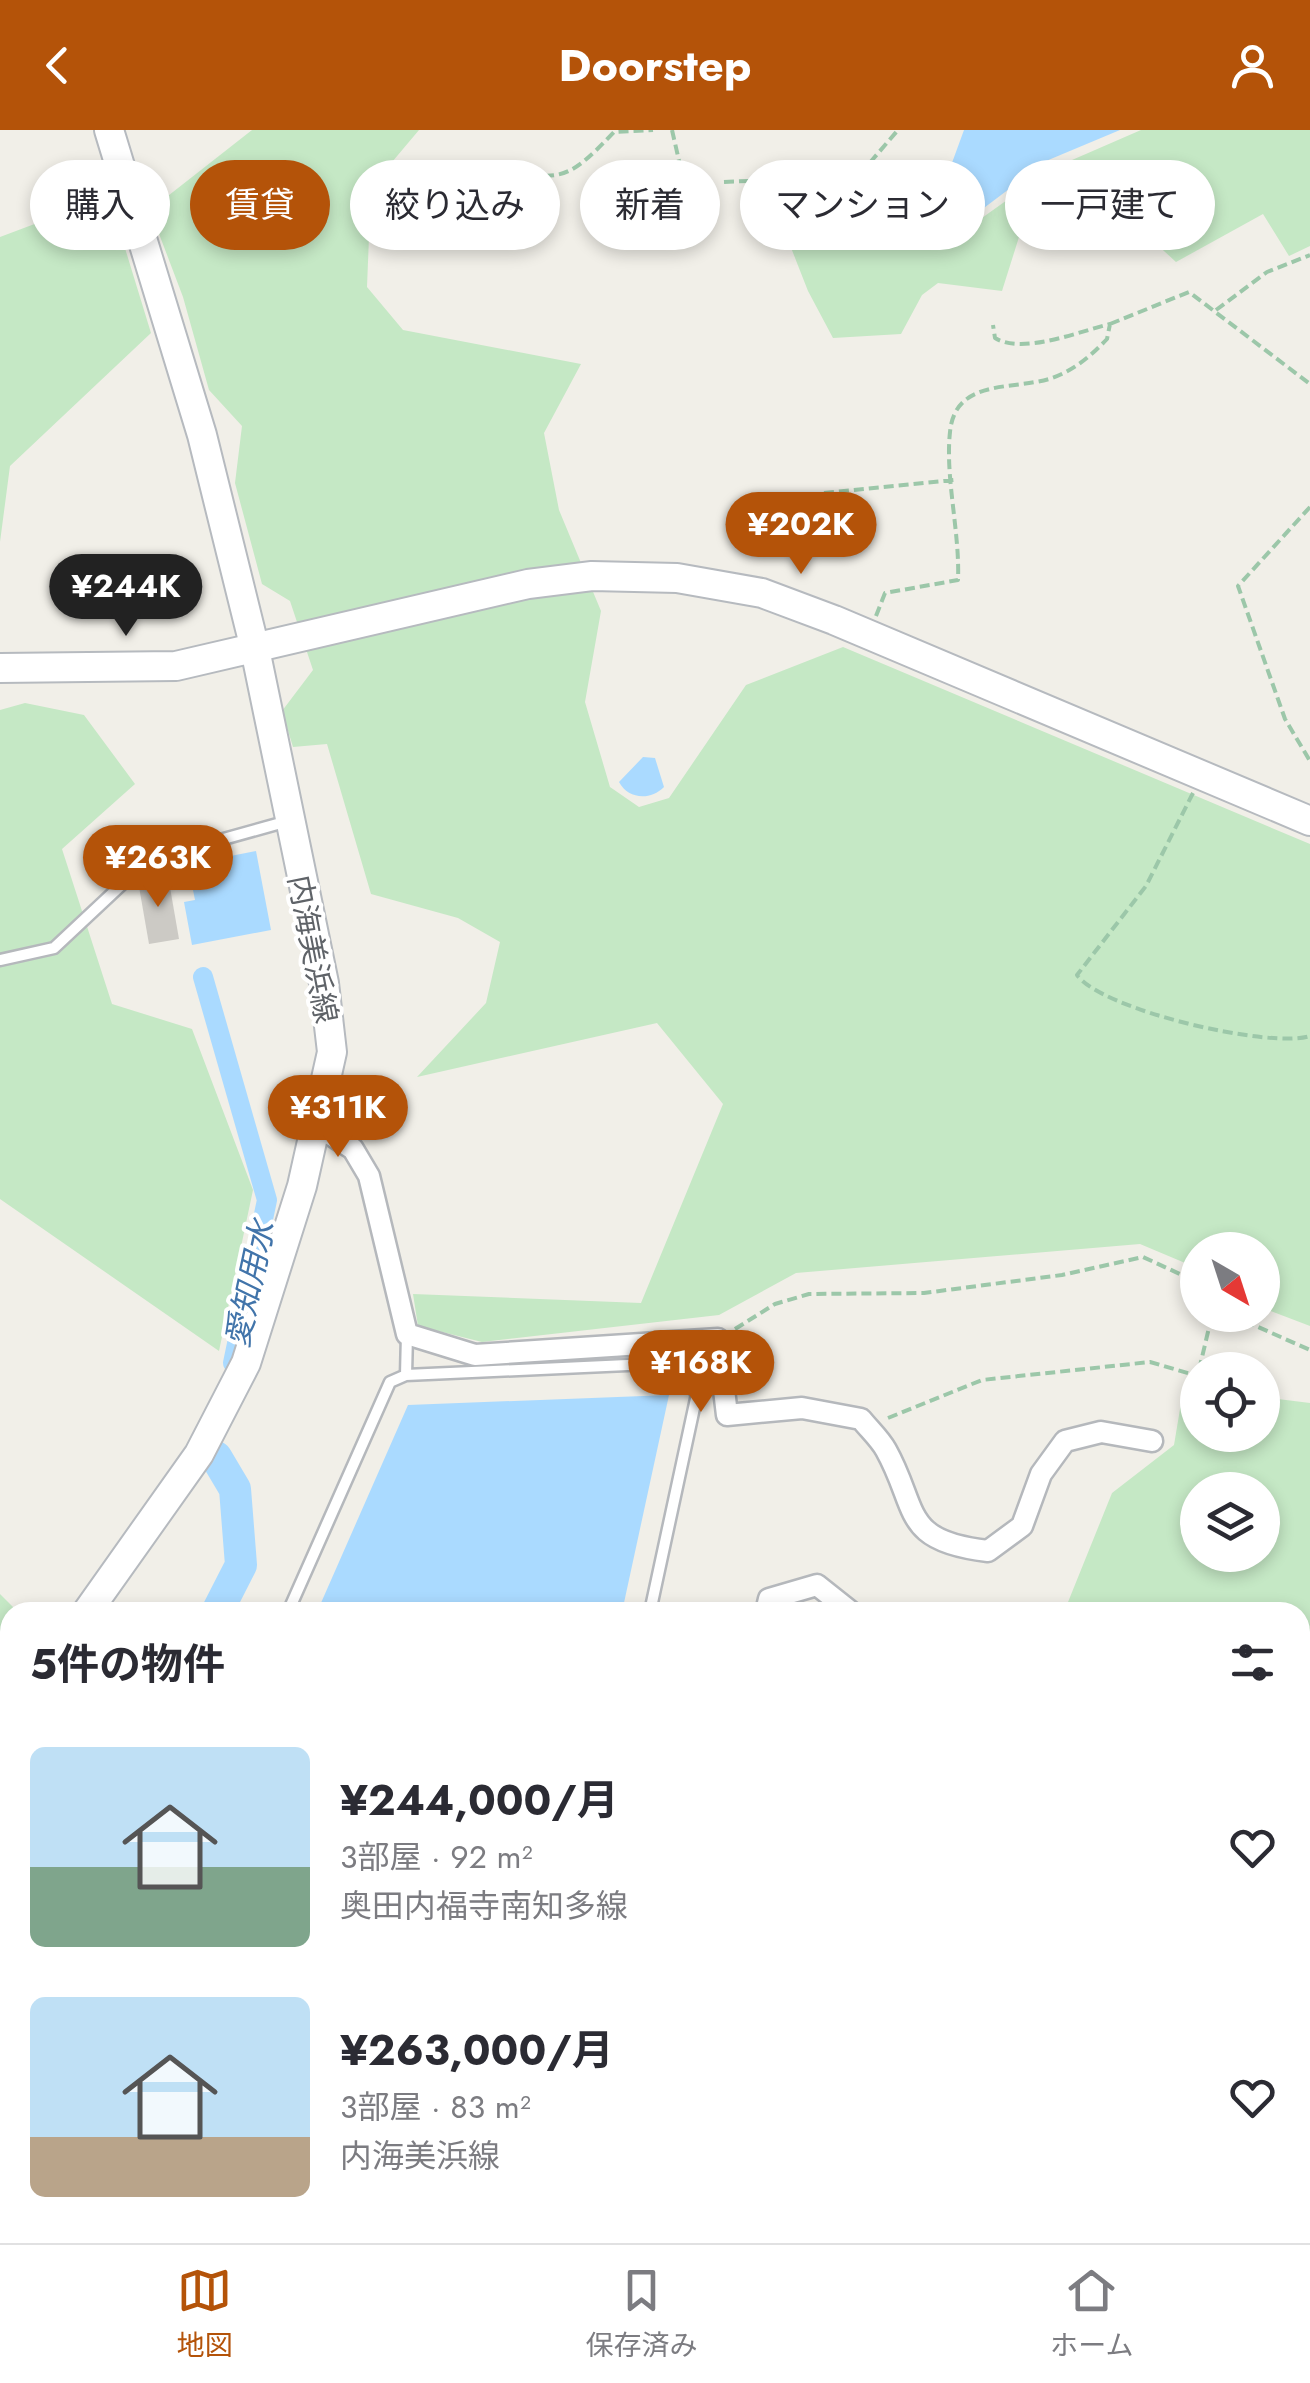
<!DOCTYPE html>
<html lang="ja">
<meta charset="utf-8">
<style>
:root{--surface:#fff;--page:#f2f2f3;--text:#2b2b33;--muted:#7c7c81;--line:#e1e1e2;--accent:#b45309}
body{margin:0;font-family:Jost,"Noto Sans JP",sans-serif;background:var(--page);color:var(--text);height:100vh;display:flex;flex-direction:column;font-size:38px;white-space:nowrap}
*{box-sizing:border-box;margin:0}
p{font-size:32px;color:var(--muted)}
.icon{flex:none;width:55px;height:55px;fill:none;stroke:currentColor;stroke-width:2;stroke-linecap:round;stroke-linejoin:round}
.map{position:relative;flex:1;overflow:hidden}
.panel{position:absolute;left:0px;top:1472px;width:1310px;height:642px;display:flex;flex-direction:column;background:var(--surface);border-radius:30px 30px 0 0;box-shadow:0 5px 15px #0003}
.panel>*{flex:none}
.guide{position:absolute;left:30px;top:30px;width:1250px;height:90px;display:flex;gap:20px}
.needle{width:65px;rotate:141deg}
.tools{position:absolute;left:1180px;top:1102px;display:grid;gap:20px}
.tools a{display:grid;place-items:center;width:100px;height:100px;border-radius:50%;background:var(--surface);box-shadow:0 5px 15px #0003;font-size:50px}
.price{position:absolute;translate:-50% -85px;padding:0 22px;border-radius:35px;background:var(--accent);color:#fff;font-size:32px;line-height:65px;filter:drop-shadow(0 2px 5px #0008)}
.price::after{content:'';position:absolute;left:50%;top:60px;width:30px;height:22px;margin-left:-15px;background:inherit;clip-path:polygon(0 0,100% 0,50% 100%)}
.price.on{background:#222;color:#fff}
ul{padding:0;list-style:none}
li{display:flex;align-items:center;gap:30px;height:250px;padding:0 30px}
li span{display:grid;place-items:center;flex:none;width:280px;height:200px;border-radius:15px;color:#555}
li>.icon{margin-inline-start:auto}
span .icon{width:120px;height:120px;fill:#fffc;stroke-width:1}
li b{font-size:42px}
h2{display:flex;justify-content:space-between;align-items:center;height:120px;padding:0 30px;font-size:42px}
.tag{padding:0 35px;border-radius:45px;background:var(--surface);box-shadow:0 5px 15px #0003;font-size:35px;line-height:90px}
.tag.on{background:var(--accent);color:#fff}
header{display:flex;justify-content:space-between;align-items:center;height:130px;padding:0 30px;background:var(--accent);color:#fff;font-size:45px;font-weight:700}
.dock{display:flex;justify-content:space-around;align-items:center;height:140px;border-top:2px solid var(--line);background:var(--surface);font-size:28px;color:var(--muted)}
.dock a{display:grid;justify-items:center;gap:5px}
.dock .on{color:var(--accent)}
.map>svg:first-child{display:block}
</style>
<header><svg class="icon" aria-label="back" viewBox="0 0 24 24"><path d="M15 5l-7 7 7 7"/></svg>Doorstep<svg class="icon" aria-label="person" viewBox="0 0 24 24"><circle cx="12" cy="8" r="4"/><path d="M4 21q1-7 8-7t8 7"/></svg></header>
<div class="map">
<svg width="1310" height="2113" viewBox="0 0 1310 2113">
<rect width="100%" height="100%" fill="#f1efe8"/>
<path fill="#c5e8c5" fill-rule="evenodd" d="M252,0H419L371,57L367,157L403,200L581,234L544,303L559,380L601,481L585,572L610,657L639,677L669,668L746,555L843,517L1310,714V1196L1263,1178L1262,1120H1198L1197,1138L1140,1114L796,1143L719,1185L482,1212L418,1196L413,1164L641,1173L723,974L657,893L417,947L486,873L500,812L458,788L371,764L327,614L293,617L282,581L313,540L290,471L262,454L235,353L242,296L209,260L183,167L150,80Z
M1141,0H1310V116L1289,126L1263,84L1176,132L1116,77L1019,107L1002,161L938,153L922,165L901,204L833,208L808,161L777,82L814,55L869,47C884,87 913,96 951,110L1049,40Z
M109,66L151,203L10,336L0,412V107Z
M25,573L84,585L135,654L62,719L112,874L192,899L253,1060L219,1221L0,1069V580Z
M1184,1255L1197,1257L1198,1305H1262L1263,1267L1310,1273V1504L1300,1500V1482H1064L1112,1363L1174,1315ZM1262,1360V1425H1198V1360Z
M0,1464L18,1482H10V1541L0,1553Z"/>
<path fill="#aadaff" d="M964,0H1120L1046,31L956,99L928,93L922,66L949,41Z
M643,627L655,628L664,657C650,671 628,669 619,652Z
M256,721L271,800L192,815L184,772L195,770L192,755L208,751L205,731Z
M669,1265L622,1482H317L408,1275Z"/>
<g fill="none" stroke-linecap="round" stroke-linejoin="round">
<path stroke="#aadaff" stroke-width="20" d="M203,847L267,1070L233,1233
M506,2105L551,2113"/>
<path stroke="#aadaff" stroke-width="32" d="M216,1327L235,1359L241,1435L217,1482
M0,1736L10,1732"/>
</g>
<path fill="#cccac5" d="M168,746L179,809L149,814L138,751Z"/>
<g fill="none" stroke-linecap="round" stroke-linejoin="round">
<g stroke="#b5b8bc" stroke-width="15">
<path id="lane" d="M0,830L54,818L148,730L288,691
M406,1245L407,1204
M288,1482L390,1252L406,1245L671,1233L697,1264L650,1482
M610,2105L655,2113"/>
</g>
<g stroke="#b5b8bc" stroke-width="25">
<path id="street" d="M316,995L353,1019L369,1046L407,1204L475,1225L718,1209L727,1285L802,1278L861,1289C869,1299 880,1309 886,1320C919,1379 900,1411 988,1421L1022,1396L1041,1344L1065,1311L1101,1302L1152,1311
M766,1482L769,1469L817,1455L851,1482
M1300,1885L1310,1877
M0,1936L10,1942
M1300,2104L1310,2109
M656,2105V2113"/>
</g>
<g stroke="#b6babf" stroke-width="32">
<path id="secondary" d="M0,538L176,536L528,454L592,446L677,448L762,463L834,490L1310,691
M87,1482L199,1324L246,1233L302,1056L332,922L324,853L255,519L202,305L109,0
M0,1606L10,1593"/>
</g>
<g stroke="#f9ab00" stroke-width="40">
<path id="highway" d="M0,2104L45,2113"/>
</g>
<path stroke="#9cc7a9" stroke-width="4" stroke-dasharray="10 5" stroke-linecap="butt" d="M672,0L685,57
M485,35C558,50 562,57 614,2L653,0
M724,52L841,47L867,36L898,0
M1216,180L1267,142L1310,125
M1110,194L1189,162L1310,254
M824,363L954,350
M1310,377L1238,456L1285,589L1310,631
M876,486L885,463L958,450C960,402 945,348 950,302C955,249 1011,260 1049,249C1072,242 1091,226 1107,209L1110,194C1080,201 1023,225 995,208L993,195
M1193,663L1146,756L1077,845C1102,880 1269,919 1310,906
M1231,1185L1310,1220
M735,1199L775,1174L809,1164L924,1163L1062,1145L1143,1127L1182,1145L1198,1161
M1199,1240L1212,1185
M888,1288L982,1250L1150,1232L1198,1246"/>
<use href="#lane" stroke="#fff" stroke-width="10"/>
<use href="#street" stroke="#fff" stroke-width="20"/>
<use href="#secondary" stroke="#fff" stroke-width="28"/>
<use href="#highway" stroke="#fde293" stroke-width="35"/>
</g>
<g text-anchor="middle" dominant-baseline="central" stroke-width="8" stroke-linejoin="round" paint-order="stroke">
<g font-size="30" fill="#5f6368" stroke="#fff">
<text transform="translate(313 819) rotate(79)">内海美浜線</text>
</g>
<g font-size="32" font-style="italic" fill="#4174aa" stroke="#fff">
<text transform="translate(250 1154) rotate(-78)">愛知用水</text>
</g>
</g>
</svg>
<div class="tools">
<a><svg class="needle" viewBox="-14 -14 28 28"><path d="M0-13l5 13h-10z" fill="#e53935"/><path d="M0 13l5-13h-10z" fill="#7c7c81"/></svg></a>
<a><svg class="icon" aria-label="locate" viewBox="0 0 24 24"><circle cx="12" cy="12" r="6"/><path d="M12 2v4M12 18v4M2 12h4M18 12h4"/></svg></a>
<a><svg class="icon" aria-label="layers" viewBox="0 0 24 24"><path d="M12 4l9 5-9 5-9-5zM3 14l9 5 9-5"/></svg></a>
</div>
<b class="price" style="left:801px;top:447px">¥202K</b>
<b class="price on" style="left:126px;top:509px">¥244K</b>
<b class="price" style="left:158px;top:780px">¥263K</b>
<b class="price" style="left:338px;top:1030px">¥311K</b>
<b class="price" style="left:701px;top:1285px">¥168K</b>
<div class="guide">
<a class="tag">購入</a>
<a class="tag on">賃貸</a>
<a class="tag">絞り込み</a>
<a class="tag">新着</a>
<a class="tag">マンション</a>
<a class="tag">一戸建て</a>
</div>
<section class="panel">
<h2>5件の物件<svg class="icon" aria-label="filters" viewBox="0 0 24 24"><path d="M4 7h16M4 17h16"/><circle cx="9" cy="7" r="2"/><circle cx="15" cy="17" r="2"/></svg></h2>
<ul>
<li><span style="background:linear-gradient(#bfe0f5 60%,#7fa58c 0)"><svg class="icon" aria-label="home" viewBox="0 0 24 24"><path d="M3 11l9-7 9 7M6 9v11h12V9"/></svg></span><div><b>¥244,000/月</b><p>3部屋 · 92 m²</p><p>奥田内福寺南知多線</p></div><svg class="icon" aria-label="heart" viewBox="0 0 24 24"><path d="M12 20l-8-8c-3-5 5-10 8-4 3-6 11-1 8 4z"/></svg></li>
<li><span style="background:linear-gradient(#bfe0f5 70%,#b9a48a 0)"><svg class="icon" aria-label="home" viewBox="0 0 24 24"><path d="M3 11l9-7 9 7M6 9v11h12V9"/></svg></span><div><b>¥263,000/月</b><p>3部屋 · 83 m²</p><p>内海美浜線</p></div><svg class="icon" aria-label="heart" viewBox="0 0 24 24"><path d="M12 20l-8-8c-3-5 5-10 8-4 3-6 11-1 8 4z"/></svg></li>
</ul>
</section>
</div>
<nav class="dock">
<a class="on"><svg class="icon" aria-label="map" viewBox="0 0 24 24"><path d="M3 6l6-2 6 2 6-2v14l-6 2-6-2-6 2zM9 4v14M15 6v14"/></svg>地図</a>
<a><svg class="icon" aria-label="saved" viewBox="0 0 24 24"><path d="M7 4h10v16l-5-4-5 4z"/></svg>保存済み</a>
<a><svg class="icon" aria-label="home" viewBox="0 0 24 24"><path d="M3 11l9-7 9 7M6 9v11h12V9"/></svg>ホーム</a>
</nav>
